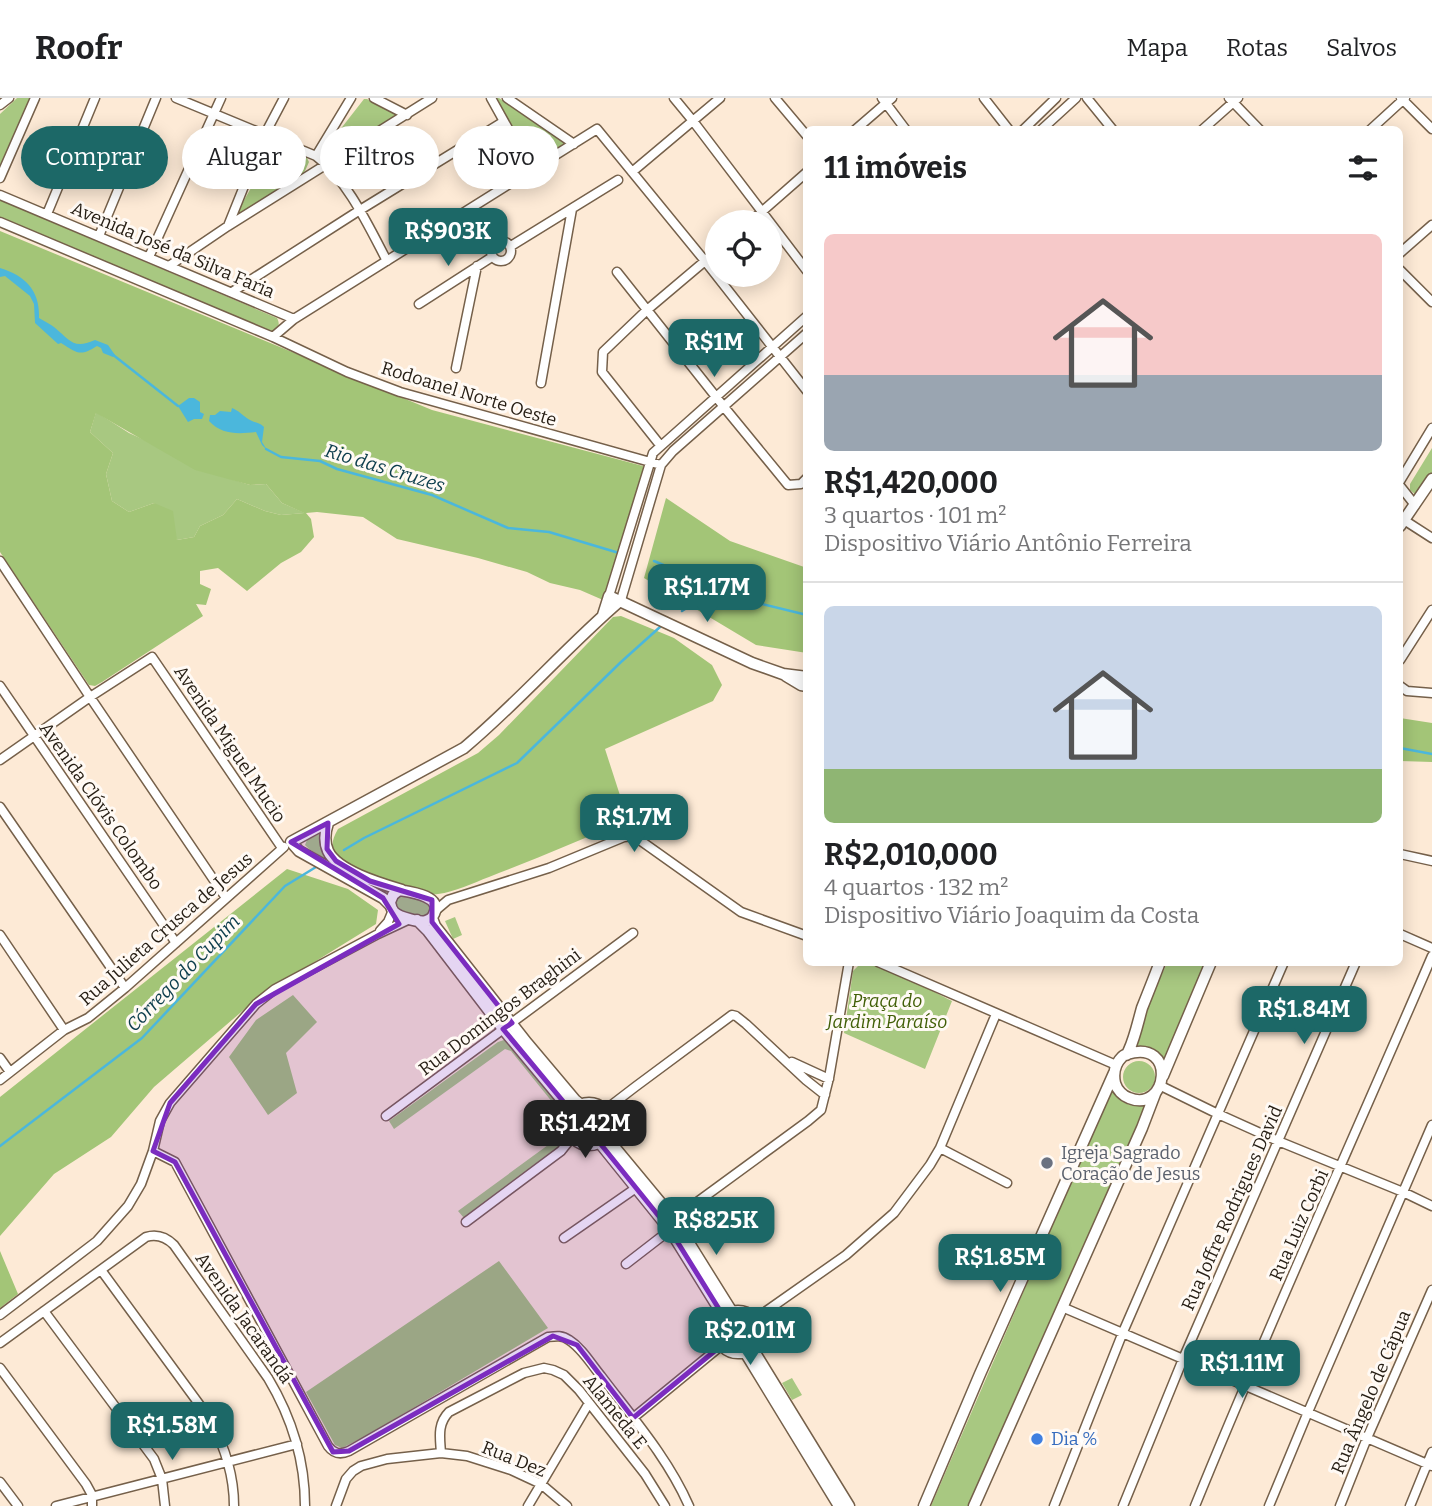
<!DOCTYPE html>
<html lang="pt">
<meta charset="utf-8">
<style>
:root{--surface:#fff;--page:#f2f2f2;--text:#202124;--muted:#757577;--line:#e0e0e0;--accent:#1c6867}
body{margin:0;font-family:Bitter,serif;background:var(--page);color:var(--text);height:100vh;display:flex;flex-direction:column;font-size:26px;white-space:nowrap}
*{box-sizing:border-box;margin:0}
p{font-size:23px;color:var(--muted)}
.icon{flex:none;width:38px;height:38px;fill:none;stroke:currentColor;stroke-width:2;stroke-linecap:round;stroke-linejoin:round}
.map{position:relative;flex:1;overflow:hidden}
.details{position:absolute;left:803px;top:28px;width:600px;height:840px;display:flex;flex-direction:column;background:var(--surface);border-radius:10px;box-shadow:0 4px 18px #0003}
.details>*{flex:none}
.banner{position:absolute;left:21px;top:28px;width:665px;height:63px;display:flex;gap:14px}
.tools{position:absolute;left:705px;top:112px;display:grid;gap:14px}
.tools a{display:grid;place-items:center;width:77px;height:77px;border-radius:50%;background:var(--surface);box-shadow:0 4px 18px #0003;font-size:35px}
.price{position:absolute;translate:-50% -60px;padding:0 16px;border-radius:14px;background:var(--accent);color:#fff;font-size:23px;line-height:46px;filter:drop-shadow(0 2px 4px #0008)}
.price::after{content:'';position:absolute;left:50%;top:42px;width:21px;height:16px;margin-left:-10px;background:inherit;clip-path:polygon(0 0,100% 0,50% 100%)}
.price.selected{background:#222;color:#fff}
ul{padding:0;list-style:none}
li{display:grid;align-content:center;gap:14px;height:371px;padding:0 21px}
li+li{border-top:2px solid var(--line)}
li span{display:grid;place-items:center;height:217px;border-radius:10px;color:#555}
li>.icon{margin-inline-start:auto}
span .icon{width:126px;height:126px;fill:#fffc;stroke-width:1}
li b{font-size:30px}
h2{display:flex;justify-content:space-between;align-items:center;height:84px;padding:0 21px;font-size:30px}
.pill{padding:0 24px;border-radius:32px;background:var(--surface);box-shadow:0 4px 18px #0003;font-size:24px;line-height:63px}
.pill.selected{background:var(--accent);color:#fff}
header{display:flex;align-items:center;gap:42px;box-sizing:border-box;height:98px;padding:0 35px;background:var(--surface);border-bottom:2px solid var(--line)}
header strong{font-size:33px}
nav{display:flex;gap:38px;margin-inline-start:auto;font-size:24px}
.map>svg:first-child{display:block}
</style>
<header>
<strong>Roofr</strong>
<nav><a>Mapa</a><a>Rotas</a><a>Salvos</a></nav>
</header>
<div class="map">
<svg width="1432" height="1408" viewBox="0 0 1432 1408">
<rect width="100%" height="100%" fill="#fdead6"/>
<path fill="#a8c881" d="M17,0H31L0,71V16Z
M492,0H499L564,43L565,47L536,65L534,64Z
M364,1H367L396,16L397,19L331,59L327,58L324,55L325,51Z
M274,49H278L307,60L309,64L305,73L300,78L240,117L238,113Z
M0,102L277,220C281,227 278,234 269,234L0,119Z
M96,314L129,335L231,381L250,387L266,386L282,405L305,415L281,417L265,413L237,401L223,417L200,428L194,439L177,442L154,405L129,414L112,403L106,376L113,355L90,334Z
M1432,350V377L1416,397L1410,392V386Z
M319,736L323,742L324,754L392,793L388,799L309,751L305,747L307,742Z
M399,797L425,803L431,811V814L424,820L402,815L395,810L394,802Z
M455,819L462,837L453,841L445,823Z
M861,865C881,865 932,893 952,903L925,971L844,935L853,873Z
M1167,865H1208L1164,968C1152,954 1148,947 1128,951Z
M504,942L511,945L569,1018C567,1030 570,1036 564,1047L464,1120L458,1113L559,1039L560,1020L557,1010L511,953L505,951L394,1031L389,1023L498,944Z
M1123 979a16 16 0 1 1 32 0a16 16 0 1 1-32 0Z
M1111,991C1120,1006 1132,1010 1148,1007L968,1408H931Z
M571 1026a18 18 0 1 1 36 0a18 18 0 1 1-36 0Z
M720 1234a18 18 0 1 1 36 0a18 18 0 1 1-36 0Z
M792,1280L802,1297L792,1302L782,1285Z"/>
<path fill="#a3c577" fill-rule="evenodd" d="M0,133L432,312L643,368V374L611,480L603,502L580,492L550,485L527,474L478,460L397,441L363,419L317,414L306,415L311,421L314,439L301,454L281,465L247,493L218,470L200,473V486L211,491L206,507L196,506L203,518L102,584L95,588L89,587L0,454ZM96,315L195,372L250,387L266,386L282,405L304,415L281,417L265,413L237,401L223,417L200,428L194,439L177,442L173,413L154,405L129,414L112,403L106,376L113,355L90,334Z
M666,400L730,443L807,470V555L756,547L644,480Z
M621,518L674,540L712,567L722,587L713,603L605,651L628,722C582,741 536,761 489,779C473,785 455,794 438,796C433,797 428,795 423,794C396,788 372,779 348,765C332,756 328,748 338,731L478,655L499,637L613,519Z
M1400,620L1432,625V664L1400,663Z
M287,771L348,791L378,812L376,826L261,897L154,989L111,1039L54,1076L0,1138V999Z
M293,897L317,924L286,955L297,995L268,1017L229,959L256,922Z
M0,1153L18,1196L0,1210Z
M499,1163L548,1230L366,1338L342,1350L335,1347L306,1294Z"/>
<path fill="#4bb7dc" d="M0,170C26,178 40,193 39,220C44,223 50,226 54,229C70,242 73,252 95,242L108,247L115,257L113,259L103,255L101,250L97,248C80,259 77,255 61,245L58,246L35,225L34,206L30,198L5,178L0,179Z
M189,300H194L200,304V314L204,316L202,321H194L188,324L178,308Z
M232,310C238,312 243,318 250,322C255,325 259,324 264,329L262,344L267,352L262,347L256,334C238,336 222,337 209,323L210,317H215L220,313L231,314Z"/>
<g fill="none" stroke-linecap="round" stroke-linejoin="round">
<path stroke="#4bb7dc" stroke-width="2.5" d="M112,256L178,308
M266,351L281,359L320,363L337,371L432,397L508,430L549,434L619,455
M654,463L680,474L696,471L733,499L807,517
M682,513L720,489
M1400,650L1432,656
M344,752L364,740L517,665L621,564L660,529
M0,1048L142,940L285,788L316,769"/>
<g stroke="#75604a" stroke-width="11">
<path id="minor" d="M176,0L316,58C347,81 369,129 387,163
M374,0L407,17
M491,0L531,72
M507,0L574,46
M674,0L693,23L807,173
M775,0L807,38
M882,0L906,32
M984,0L1009,32
M1087,0L1113,32
M1229,0L1260,32
M1401,0L1432,31
M0,7L9,0
M855,32L892,0
M1023,32L1056,0
M1041,32L1076,0
M1202,32L1238,0
M1370,32L1405,0
M316,58L351,0
M632,74L720,0
M0,80L35,0
M0,97L294,221
M471,110L496,144
M47,116L95,0
M0,124L273,239L347,274L400,294L661,367
M750,124L807,74
M228,128L265,36L284,0
M99,138L156,0
M491 153a10 10 0 1 1 20 0a10 10 0 1 1-20 0Z
M511,148L618,82
M1400,155L1432,127
M149,159L221,0
M169,168L228,128L432,0
M1400,172L1432,204
M617,174L724,309L788,387L801,386L807,380
M232,194L360,112L503,24
M419,206L492,159
M273,239L294,221L597,31L705,163L807,293
M456,270L477,168
M541,285L572,111
M660,347L602,274L603,254L647,212L718,152
M1400,383L1432,330
M1400,388L1415,407
M1404,422L1432,440
M0,463L90,599L226,800
M609,498L653,355L807,218
M621,502L661,367L673,353L807,235
M1400,562L1432,512
M0,588L176,845
M1400,588L1407,593L1432,595
M0,662L90,599L152,559L282,750
M0,709L125,890
M1400,756L1432,763
M435,813L448,802L549,770L624,739L634,738L741,814L807,838
M380,833L388,824L393,812
M1400,836L1432,850
M0,837L64,932
M878,864L1116,967
M0,960L10,974
M792,964L829,981
M0,982L64,932L88,920L125,890L284,749
M1161,988L1218,1016L1278,1043L1403,1094L1432,1108
M605,1012L635,989L732,917L736,918L746,926L806,982L825,997
M386,1018L633,835
M940,1050L1007,1085
M153,1053L175,1064L328,1348C334,1356 340,1357 349,1353L548,1239C556,1238 562,1237 569,1242C582,1250 591,1266 601,1278C632,1319 668,1360 689,1408
M674,1121L808,1023L821,1012L829,980L849,864
M466,1124L561,1053L573,1038
M564,1140L636,1090
M626,1166L670,1132
M101,1172L210,1321C225,1349 234,1376 234,1408
M1062,1209L1432,1368
M44,1213L154,1361L162,1381L165,1408
M0,1217L97,1143L128,1108L141,1086L153,1053L160,1023L170,1005L256,906L275,891L378,836L410,821
M755,1221L846,1157L894,1115L930,1067L940,1050L996,916
M0,1245L146,1139C156,1136 166,1139 174,1147L268,1280C292,1320 305,1362 305,1408
M0,1270L86,1386L92,1397V1408
M633,1320L722,1247
M441,1355C440,1340 437,1326 449,1314L524,1275L544,1270L553,1272L564,1277L579,1292L645,1376L665,1408
M0,1384L18,1408
M56,1408L297,1346
M336,1408L346,1381L353,1373L361,1368L387,1361L441,1355L467,1358L511,1372L541,1386L567,1408
M528,1408L589,1305
M1054,1408L1123,1234L1284,864
M1123,1408L1183,1261L1356,864
M1195,1408C1270,1223 1353,1042 1432,858
M1269,1408L1308,1314L1432,1027
M1340,1408L1367,1340L1432,1192
M1410,1408L1432,1354"/>
</g>
<g stroke="#75604a" stroke-width="13">
<path id="tertiary" d="M1400,428L1432,381
M603,517L609,498L752,565L783,576L807,579
M786,578L801,587L807,588
M328,725C325,734 324,744 328,753C337,773 382,786 402,792
M399,792C411,794 443,798 434,816C433,819 429,822 426,823C420,825 399,819 394,814C391,811 391,809 390,804L393,797Z
M391,808L383,800L299,753L291,744L464,650C519,604 566,549 621,502
M432,820L435,828L527,945L575,1002L580,1006H584
M417,822L428,833L503,931L567,1008L571,1016
M1127,956C1178,940 1168,1016 1129,1000C1123,998 1117,992 1115,985C1113,976 1115,966 1122,959C1129,953 1125,961 1129,952C1135,939 1138,924 1142,910C1148,895 1154,880 1160,864
M1163,978L1211,864
M568 1026a21 21 0 1 1 42 0a21 21 0 1 1-42 0Z
M606,1039L674,1121L732,1214
M599,1044L670,1132L724,1219
M717 1234a21 21 0 1 1 42 0a21 21 0 1 1-42 0Z
M752,1250L849,1408
M745,1254L839,1408
M924,1408L980,1276L1114,975
M974,1408L1142,1030L1155,996"/>
</g>
<use href="#minor" stroke="#fff" stroke-width="8"/>
<use href="#tertiary" stroke="#fff" stroke-width="10"/>
</g>
<path fill="#7b2cbf" fill-opacity="0.2" stroke="#7b2cbf" stroke-width="5" stroke-linejoin="round" d="M328,725L327,751L336,763L370,783L432,802V824L512,925L503,931L567,1008L573,1038L585,1046L599,1044L670,1132L724,1219L717,1233L722,1247L633,1320L577,1247L553,1238L349,1353L333,1354L175,1064L153,1053L170,1005L256,906L399,826L383,800L291,744Z"/>
<circle fill="#6b7280" stroke="#fffaf5" stroke-width="2.5" cx="1047" cy="1065" r="7"/>
<circle fill="#3f7fe0" stroke="#fffaf5" stroke-width="2.5" cx="1037" cy="1341" r="7"/>
<g text-anchor="middle" dominant-baseline="central" stroke-width="6" stroke-linejoin="round" paint-order="stroke">
<g font-size="18" fill="#251d13" stroke="#fffaf5">
<text transform="translate(173 152) rotate(23)">Avenida José da Silva Faria</text>
<text transform="translate(469 296) rotate(17)">Rodoanel Norte Oeste</text>
<text transform="translate(230 646) rotate(56)">Avenida Miguel Mucio</text>
<text transform="translate(101 708) rotate(55)">Avenida Clóvis Colombo</text>
<text transform="translate(166 831) rotate(-41)">Rua Julieta Crusca de Jesus</text>
<text transform="translate(500 914) rotate(-37)">Rua Domingos Braghini</text>
<text transform="translate(1232 1110) rotate(-66)">Rua Joffre Rodrigues David</text>
<text transform="translate(1299 1127) rotate(-66)">Rua Luiz Corbi</text>
<text transform="translate(244 1220) rotate(55)">Avenida Jacarandá</text>
<text transform="translate(1371 1294) rotate(-67)">Rua Ângelo de Cápua</text>
<text transform="translate(615 1314) rotate(51)">Alameda E</text>
<text transform="translate(514 1361) rotate(22)">Rua Dez</text>
</g>
<g font-size="18" font-style="italic" fill="#415f07" stroke="#fffaf5">
<text x="887" y="903">Praça do<tspan x="887" dy="21">Jardim Paraíso</tspan></text>
</g>
<g font-size="18" fill="#5b616d" stroke="#fffaf5" text-anchor="start">
<text x="1061" y="1055">Igreja Sagrado<tspan x="1061" dy="21">Coração de Jesus</tspan></text>
</g>
<g font-size="18" fill="#366cbe" stroke="#fffaf5" text-anchor="start">
<text x="1051" y="1341">Dia %</text>
</g>
<g font-size="19" font-style="italic" fill="#0c3d4c" stroke="#fffaf5">
<text transform="translate(385 370) rotate(17)">Rio das Cruzes</text>
<text transform="translate(183 875) rotate(-46)">Córrego do Cupim</text>
</g>
</g>
</svg>
<div class="tools">
<a><svg class="icon" aria-label="locate" viewBox="0 0 24 24"><circle cx="12" cy="12" r="6"/><path d="M12 2v4M12 18v4M2 12h4M18 12h4"/></svg></a>
</div>
<b class="price" style="left:448px;top:170px">R$903K</b>
<b class="price" style="left:714px;top:281px">R$1M</b>
<b class="price" style="left:707px;top:526px">R$1.17M</b>
<b class="price" style="left:634px;top:756px">R$1.7M</b>
<b class="price" style="left:1304px;top:948px">R$1.84M</b>
<b class="price selected" style="left:585px;top:1062px">R$1.42M</b>
<b class="price" style="left:716px;top:1159px">R$825K</b>
<b class="price" style="left:1000px;top:1196px">R$1.85M</b>
<b class="price" style="left:750px;top:1269px">R$2.01M</b>
<b class="price" style="left:1242px;top:1302px">R$1.11M</b>
<b class="price" style="left:172px;top:1364px">R$1.58M</b>
<div class="banner">
<a class="pill selected">Comprar</a>
<a class="pill">Alugar</a>
<a class="pill">Filtros</a>
<a class="pill">Novo</a>
</div>
<section class="details">
<h2>11 imóveis<svg class="icon" aria-label="filters" viewBox="0 0 24 24"><path d="M4 7h16M4 17h16"/><circle cx="9" cy="7" r="2"/><circle cx="15" cy="17" r="2"/></svg></h2>
<ul>
<li><span style="background:linear-gradient(#f6c9c9 65%,#9aa5b1 0)"><svg class="icon" aria-label="home" viewBox="0 0 24 24"><path d="M3 11l9-7 9 7M6 9v11h12V9"/></svg></span><div><b>R$1,420,000</b><p>3 quartos · 101 m²</p><p>Dispositivo Viário Antônio Ferreira</p></div></li>
<li><span style="background:linear-gradient(#c9d6e8 75%,#8fb573 0)"><svg class="icon" aria-label="home" viewBox="0 0 24 24"><path d="M3 11l9-7 9 7M6 9v11h12V9"/></svg></span><div><b>R$2,010,000</b><p>4 quartos · 132 m²</p><p>Dispositivo Viário Joaquim da Costa</p></div></li>
</ul>
</section>
</div>
